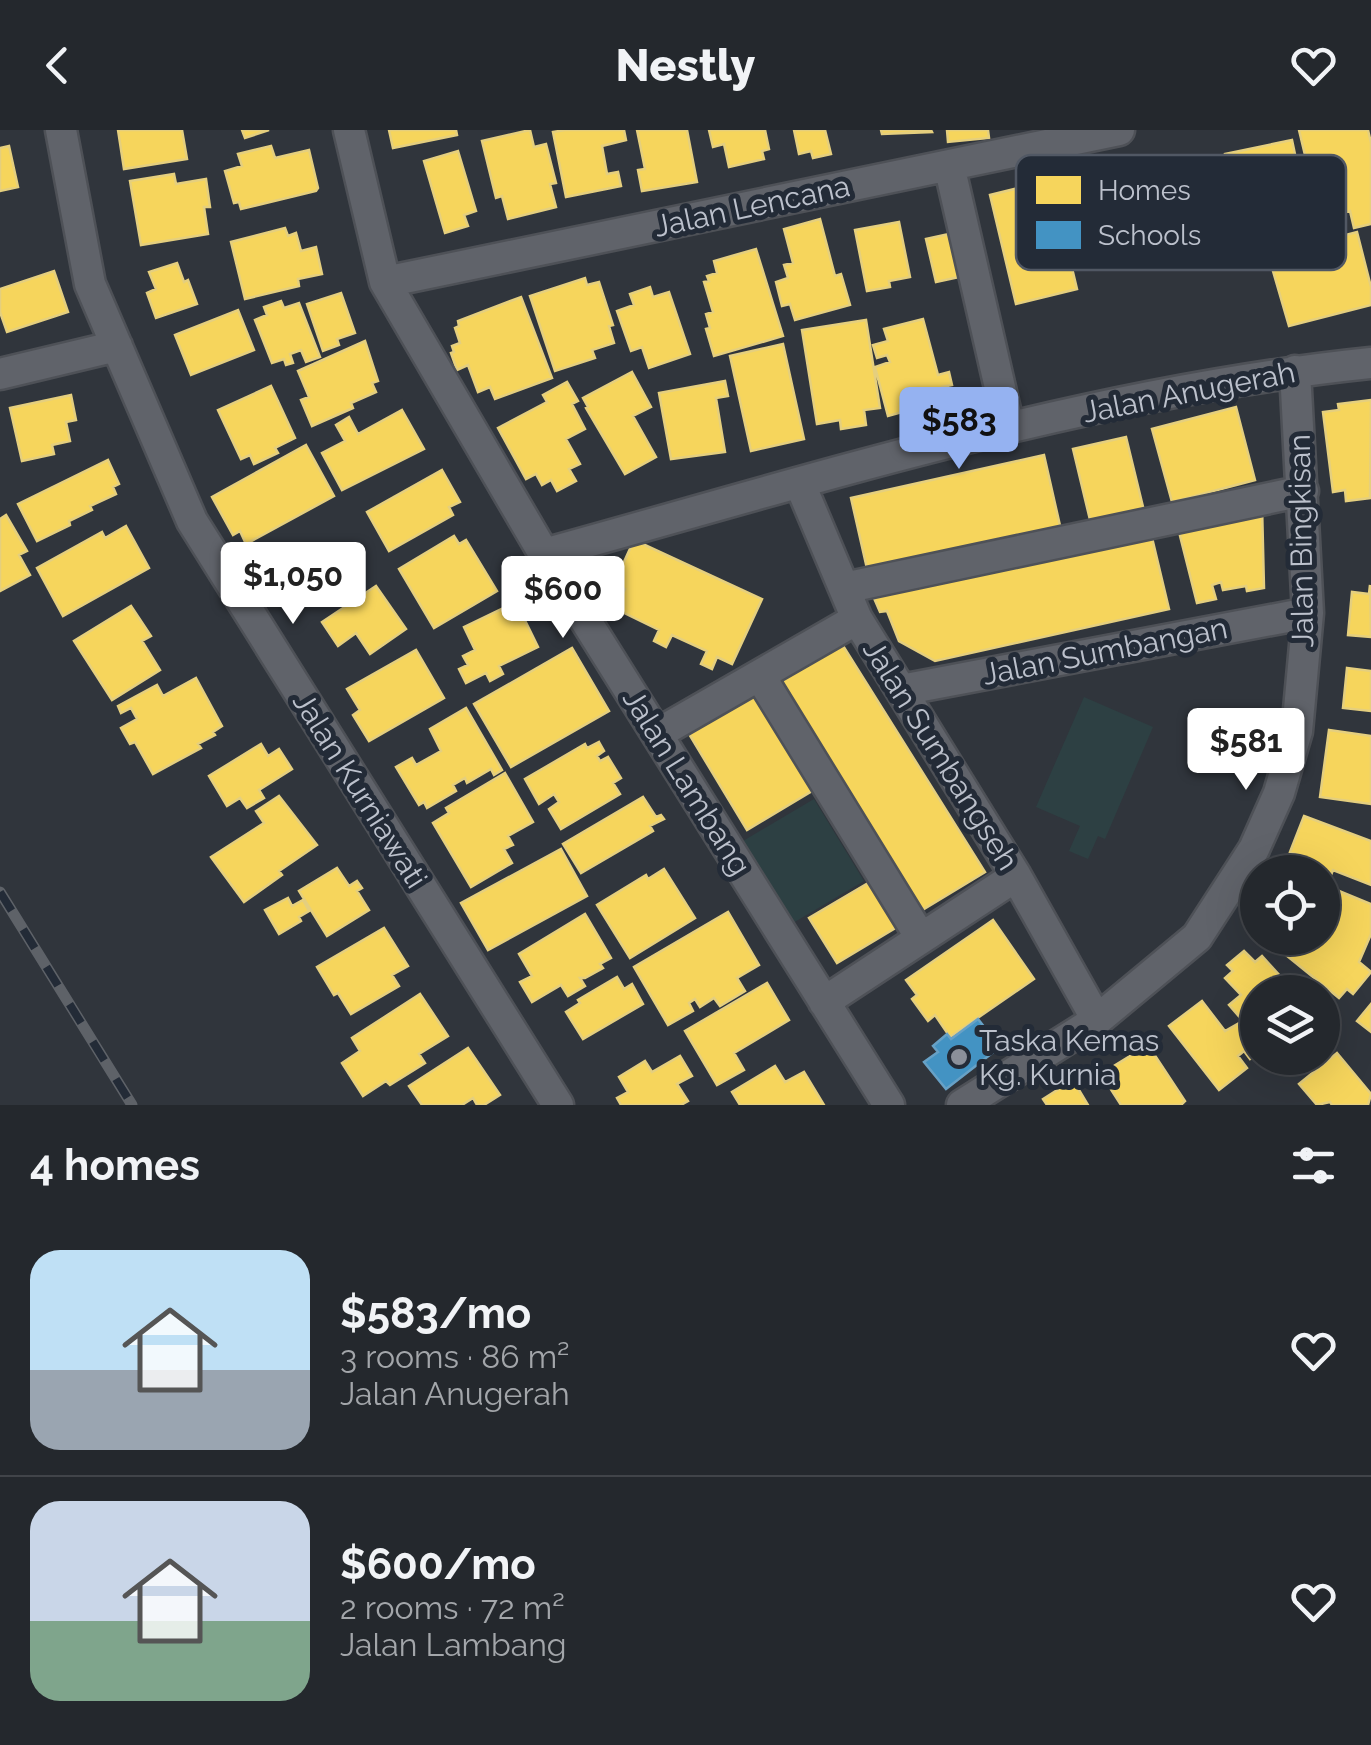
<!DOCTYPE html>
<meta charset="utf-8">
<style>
:root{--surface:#24282d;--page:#303439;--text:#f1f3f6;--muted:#a3a6aa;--line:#414449;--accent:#95b2f1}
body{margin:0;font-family:Raleway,sans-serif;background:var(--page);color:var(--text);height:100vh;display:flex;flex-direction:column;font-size:38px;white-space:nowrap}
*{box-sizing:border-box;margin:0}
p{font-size:32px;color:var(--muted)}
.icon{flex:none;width:55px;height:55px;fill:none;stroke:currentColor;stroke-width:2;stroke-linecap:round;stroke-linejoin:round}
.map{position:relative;height:975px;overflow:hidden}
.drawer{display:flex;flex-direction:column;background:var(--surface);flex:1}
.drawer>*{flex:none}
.controls{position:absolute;left:1240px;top:725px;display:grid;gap:20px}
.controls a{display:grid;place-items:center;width:100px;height:100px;border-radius:50%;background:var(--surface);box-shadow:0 10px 40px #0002,0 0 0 2px var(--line);font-size:50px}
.price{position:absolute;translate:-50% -85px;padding:0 22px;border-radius:10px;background:#fff;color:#222;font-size:32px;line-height:65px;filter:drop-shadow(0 2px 5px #0008)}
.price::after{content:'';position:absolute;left:50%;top:60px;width:30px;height:22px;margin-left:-15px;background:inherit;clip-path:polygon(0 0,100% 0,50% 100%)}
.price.active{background:var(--accent);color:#111}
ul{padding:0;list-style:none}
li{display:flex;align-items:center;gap:30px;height:250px;padding:0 30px}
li+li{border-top:2px solid var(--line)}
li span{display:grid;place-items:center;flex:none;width:280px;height:200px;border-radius:30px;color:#555}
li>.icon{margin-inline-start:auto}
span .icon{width:120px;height:120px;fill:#fffc;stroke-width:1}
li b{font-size:42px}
h2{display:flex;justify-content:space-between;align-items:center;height:120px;padding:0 30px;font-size:42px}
header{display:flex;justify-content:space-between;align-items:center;height:130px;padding:0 30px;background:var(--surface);font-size:45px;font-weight:800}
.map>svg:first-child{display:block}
</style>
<header><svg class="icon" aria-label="back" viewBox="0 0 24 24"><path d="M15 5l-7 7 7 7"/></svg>Nestly<svg class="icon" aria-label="heart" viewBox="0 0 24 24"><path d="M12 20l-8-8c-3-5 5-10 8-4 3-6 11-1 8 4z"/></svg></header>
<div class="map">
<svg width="1371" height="975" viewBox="0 0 1371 975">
<rect width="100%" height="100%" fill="#30353c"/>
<path fill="#2d4043" d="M1084,567L1153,597L1105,709L1098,706L1088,729L1069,721L1080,696L1036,677Z
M814,669L864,751L793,793L743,711Z"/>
<path fill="#f6d55c" stroke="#e5cf7e" stroke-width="2.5" d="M118,0H182L187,29L124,39Z
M242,0H269L245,8Z
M389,0H456L457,5L393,18Z
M530,0L534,17L546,14L556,53L550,54L556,77L508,89L502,66L496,68L482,11Z
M565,0H624L626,10L602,16L607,44L618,42L621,56L566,67L553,2Z
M637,0H687L697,52L642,61L638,40L645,39Z
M709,0H765L769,19L762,21L764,29L729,37L724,14L713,17Z
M794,0H825L831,24L813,28L811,21L799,24Z
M881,0H931L932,2L882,4Z
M947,0H988L989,8L948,12Z
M1299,0H1368L1371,13V94L1354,98L1350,81L1332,85L1322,47L1311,50Z
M1292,10L1310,96L1247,109L1233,46L1229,48L1225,24Z
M9,16L18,57L0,61V18Z
M271,16L275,28L309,20L318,58L316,61L241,79L239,72L234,73L225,41L242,36L238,24Z
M458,21L476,81L464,85L468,96L445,103L424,31Z
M174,44L176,54L206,49L210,77H204L208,104L141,115L130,51Z
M1051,50L1077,159L1016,174L990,65Z
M820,89L835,146L841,144L850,175L795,190L790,174L782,176L776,152L788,148L784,135L793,133L784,99Z
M899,92L910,147L889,151L890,157L867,161L855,100Z
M285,98L288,106L296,103L301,121L316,117L322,144L298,149L299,156L245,169L231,112Z
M958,102L963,124L954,126L959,147L936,152L926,109Z
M1357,102L1371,157V175L1289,196L1266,117L1317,104L1319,112Z
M756,119L783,206L714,226L706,199L710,198L706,184L713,182L704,152L709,151L707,146L717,143L714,131Z
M177,133L184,152L188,150L197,174L156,188L147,163L156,159L149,142Z
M54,141L68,182L7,202L0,182V159Z
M585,148L587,155L599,152L613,195L609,196L614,213L592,220L595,228L555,241L530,166Z
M650,157L653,167L669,162L690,224L649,238L642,217L631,221L617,181L634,175L630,164Z
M341,163L355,203L337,209L339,215L323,221L307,174Z
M521,167L552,248L495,269L490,257L478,262L468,235L457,240L451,223L454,222L452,216L460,213L455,198L459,196L458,191Z
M281,171L284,178L299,173L320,227L306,232L301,220L290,224L293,233L286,235L284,229L272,233L255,190L267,185L264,177Z
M238,180L254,220L191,245L175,205Z
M923,189L938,245L949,242L952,255L942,257L946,270L888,286L875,237L890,232L887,225L877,228L873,215L888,211L884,199Z
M866,190L880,278L864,280L866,295L841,299L840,290L817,294L802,200Z
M365,211L378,251L372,253L376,262L351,273L353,278L312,296L301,270L309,267L298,241Z
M783,214L804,309L751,321L730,226Z
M632,242L651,277L633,286L656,327L625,344L586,278L588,277L583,268Z
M725,251L728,266L716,268L725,322L671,329L659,263Z
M567,252L578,271L572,274L585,299L566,309L580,334L569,339L576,351L557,361L551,350L542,355L536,344L526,349L498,298L547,272L543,265Z
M271,256L295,308L275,318L278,323L254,334L250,325L241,329L218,280Z
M71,265L76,290L66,292L70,311L52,315L54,324L22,331L10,278Z
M1371,270L1370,368L1346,371L1345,360L1333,362L1323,282L1339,280L1338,274Z
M1236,277L1255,350L1172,372L1152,299Z
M402,280L424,319L342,360L322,323L345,311L336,295L349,287L358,304Z
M1126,307L1144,381L1091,394L1073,319Z
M306,315L334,366L246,414L240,401L233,405L212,367Z
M1044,325L1061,400L868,443L851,368Z
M108,330L119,354L113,357L116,364L90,376L92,380L69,391L70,395L37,411L18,374Z
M442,340L460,372L449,377L453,385L389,421L367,382Z
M1262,375L1264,458L1247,461L1246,456L1223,460L1221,452L1212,455L1216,469L1197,473L1176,390Z
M6,385L27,421L19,425L30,445L0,461V389Z
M1149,395L1169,479L935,531L899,511L887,481L880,482L870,459Z
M126,396L149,438L63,486L37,438L102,402L105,408Z
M454,406L459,414L466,410L497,461L434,498L399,439Z
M634,410L762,469L732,534L717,527L712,539L701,534L707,521L672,505L666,517L654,511L659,500L616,479L625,459L614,454Z
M1370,455L1371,507L1348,505L1352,462L1369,464Z
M376,456L406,499L370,524L356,503L338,516L322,492Z
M516,472L538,517L499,536L503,544L490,551L486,543L466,553L459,539L468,535L463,526L475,520L464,497Z
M131,476L151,506L142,511L160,540L112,570L74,511Z
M840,511L985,742L919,782L774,551Z
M572,518L609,581L511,637L474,574Z
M416,520L444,568L369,611L353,585L360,580L347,559Z
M1347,538L1371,541V581L1343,578Z
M196,548L222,596L213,602L215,605L198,614L201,618L153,644L135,612L130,614L121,598L137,589L131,578L121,583L118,576L157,555L163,566Z
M751,561L812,661L747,700L686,599Z
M466,578L502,640L494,645L491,639L467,653L465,648L453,655L456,661L427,678L424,672L419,675L396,637L412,628L416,635L441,621L430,599Z
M1329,600L1371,606V674L1320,667Z
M599,612L604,621L597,626L600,631L608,627L621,648L613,653L620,664L561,699L549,679L559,672L554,664L539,674L525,649L585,614L587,618Z
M261,614L268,626L279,619L292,639L259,660L264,668L247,678L240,668L227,676L209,646Z
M505,643L533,692L508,706L513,715L504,719L512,733L471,757L433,693L449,683L446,678Z
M279,666L317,715L279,741L282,745L244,772L211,727L264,693L256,681Z
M643,667L656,687L661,685L664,689L650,696L653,701L581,743L563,714Z
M1304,686L1371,711V755L1333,740L1329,750L1322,748V742H1308L1312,730L1290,722Z
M561,719L587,766L488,820L461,773Z
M1275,734L1295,742H1271Z
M337,738L349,756L357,751L362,758L357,761L369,780L327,806L299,761Z
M664,739L695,788L630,828L597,775L646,745L648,749Z
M870,752L897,797L837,833L809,788Z
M1322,754L1371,774V804L1359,832L1371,842L1353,864L1347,859L1339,868L1265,808H1322Z
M288,768L292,776L303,770L309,781L299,787L301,791L279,804L265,780Z
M728,782L759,835L737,848L745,861L720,876L714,868L700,877L695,869L689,873L693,881L668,895L634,837Z
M585,784L611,828L600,834L603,838L585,848H580L585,856L568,866L561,855L532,872L520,852L532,846L519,824Z
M993,790L1034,849L950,907L935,885L928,891L912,869L917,865L906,850Z
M384,798L408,836L392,845L399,856L351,884L338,863L334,865L317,837Z
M1244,821L1255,832L1262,826L1292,859L1287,862H1258V892L1250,899L1229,875L1241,865L1225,848L1233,841L1227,835Z
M617,847L624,859L632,854L643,874L583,909L566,882L580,873L578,870Z
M767,853L789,890L734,923L744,940L717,955L685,901Z
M420,864L448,906L419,924L425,933L390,955L386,951L363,966L342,933L360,921L352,908Z
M1202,871L1225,901L1239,893L1258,917V923L1250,929L1244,921L1238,926L1247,938L1219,960L1169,896Z
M1371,874V902L1357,891Z
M1148,915L1185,971L1181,975H1121L1101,944Z
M468,918L500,965L484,975H477L473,968L462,975H422L409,956Z
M1337,923L1371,964L1368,975H1332L1330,972L1317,975L1299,954Z
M680,926L692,946L677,954L688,971L681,975H621L617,968L628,962L619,947L645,931L652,942Z
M775,936L785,952L804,942L824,975H740L732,962Z
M1073,950L1088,975H1047L1043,969Z"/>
<path fill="#4393c3" stroke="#67a1c6" stroke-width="2.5" d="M978,889L1000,917L946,959L924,932L938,922L933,916L947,904L951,909Z"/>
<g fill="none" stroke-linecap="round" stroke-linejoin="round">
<g stroke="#4e5157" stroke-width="35">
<path id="minor" d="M61,0L90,154L192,391L558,975
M349,0L385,152L544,424L889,975
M949,35L1009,297
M385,152L1119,0
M0,244L117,216
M800,354L857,489L1016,746L1097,890
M544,424C816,349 1089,262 1371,233
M844,458L1303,361
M760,546L921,808
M901,560L1308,483
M657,604L857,489
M824,872L1016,746
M962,975L1097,890L1197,807L1254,719L1279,663L1297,601L1308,483L1295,241"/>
</g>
<use href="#minor" stroke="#60636a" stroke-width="30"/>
<g stroke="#5e6268" stroke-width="11">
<path id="rail" d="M0,762L132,975"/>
</g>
<use href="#rail" stroke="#232b37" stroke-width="8" stroke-dasharray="22" stroke-linecap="butt"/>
</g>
<circle fill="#8b909a" stroke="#232b37" stroke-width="4" cx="959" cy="927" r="10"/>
<g text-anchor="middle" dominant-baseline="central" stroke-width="10" stroke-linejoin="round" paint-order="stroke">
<g font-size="30" fill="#bcc1cc" stroke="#232b37">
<text transform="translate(752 76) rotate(-12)">Jalan Lencana</text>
<text transform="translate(1189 262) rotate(-11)">Jalan Anugerah</text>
<text transform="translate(1301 411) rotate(-91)">Jalan Bingkisan</text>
<text transform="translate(1105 521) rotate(-11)">Jalan Sumbangan</text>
<text transform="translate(941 625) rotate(58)">Jalan Sumbangseh</text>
<text transform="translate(687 652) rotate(58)">Jalan Lambang</text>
<text transform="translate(360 660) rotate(58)">Jalan Kurniawati</text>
</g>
<g font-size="30" fill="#bcc1cc" stroke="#232b37" text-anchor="start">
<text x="979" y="910">Taska Kemas<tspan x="979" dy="34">Kg. Kurnia</tspan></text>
</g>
</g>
<rect x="1016" y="25" width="330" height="115" rx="15" fill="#232b37" stroke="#515864" stroke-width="2.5"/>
<rect x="1036" y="46" width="45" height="28" fill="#f6d55c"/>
<rect x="1036" y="91" width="45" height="28" fill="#4393c3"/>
<g font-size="28" fill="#bcc1cc">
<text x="1098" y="70">Homes</text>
<text x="1098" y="115">Schools</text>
</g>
</svg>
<div class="controls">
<a><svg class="icon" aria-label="locate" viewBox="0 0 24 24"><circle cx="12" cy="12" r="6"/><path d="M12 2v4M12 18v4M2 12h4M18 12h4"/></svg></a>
<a><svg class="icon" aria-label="layers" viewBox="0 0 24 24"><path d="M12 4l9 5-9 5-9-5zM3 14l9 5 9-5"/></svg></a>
</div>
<b class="price active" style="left:959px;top:342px">$583</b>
<b class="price" style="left:293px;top:497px">$1,050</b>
<b class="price" style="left:563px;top:511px">$600</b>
<b class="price" style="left:1246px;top:663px">$581</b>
</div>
<section class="drawer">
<h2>4 homes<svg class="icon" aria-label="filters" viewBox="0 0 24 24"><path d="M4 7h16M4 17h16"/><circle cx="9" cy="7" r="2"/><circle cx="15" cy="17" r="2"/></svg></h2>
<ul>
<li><span style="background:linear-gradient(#bfe0f5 60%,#9aa5b1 0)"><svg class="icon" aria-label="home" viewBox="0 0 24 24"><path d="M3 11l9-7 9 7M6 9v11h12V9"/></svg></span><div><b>$583/mo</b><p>3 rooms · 86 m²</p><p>Jalan Anugerah</p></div><svg class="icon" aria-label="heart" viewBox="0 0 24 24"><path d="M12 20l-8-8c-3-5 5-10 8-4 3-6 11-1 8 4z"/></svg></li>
<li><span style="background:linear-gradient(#c9d6e8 60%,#7fa58c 0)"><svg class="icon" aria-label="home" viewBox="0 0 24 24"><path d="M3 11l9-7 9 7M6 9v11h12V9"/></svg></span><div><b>$600/mo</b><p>2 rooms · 72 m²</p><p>Jalan Lambang</p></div><svg class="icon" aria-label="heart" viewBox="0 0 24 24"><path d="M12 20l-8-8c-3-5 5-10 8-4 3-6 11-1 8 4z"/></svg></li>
</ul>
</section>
